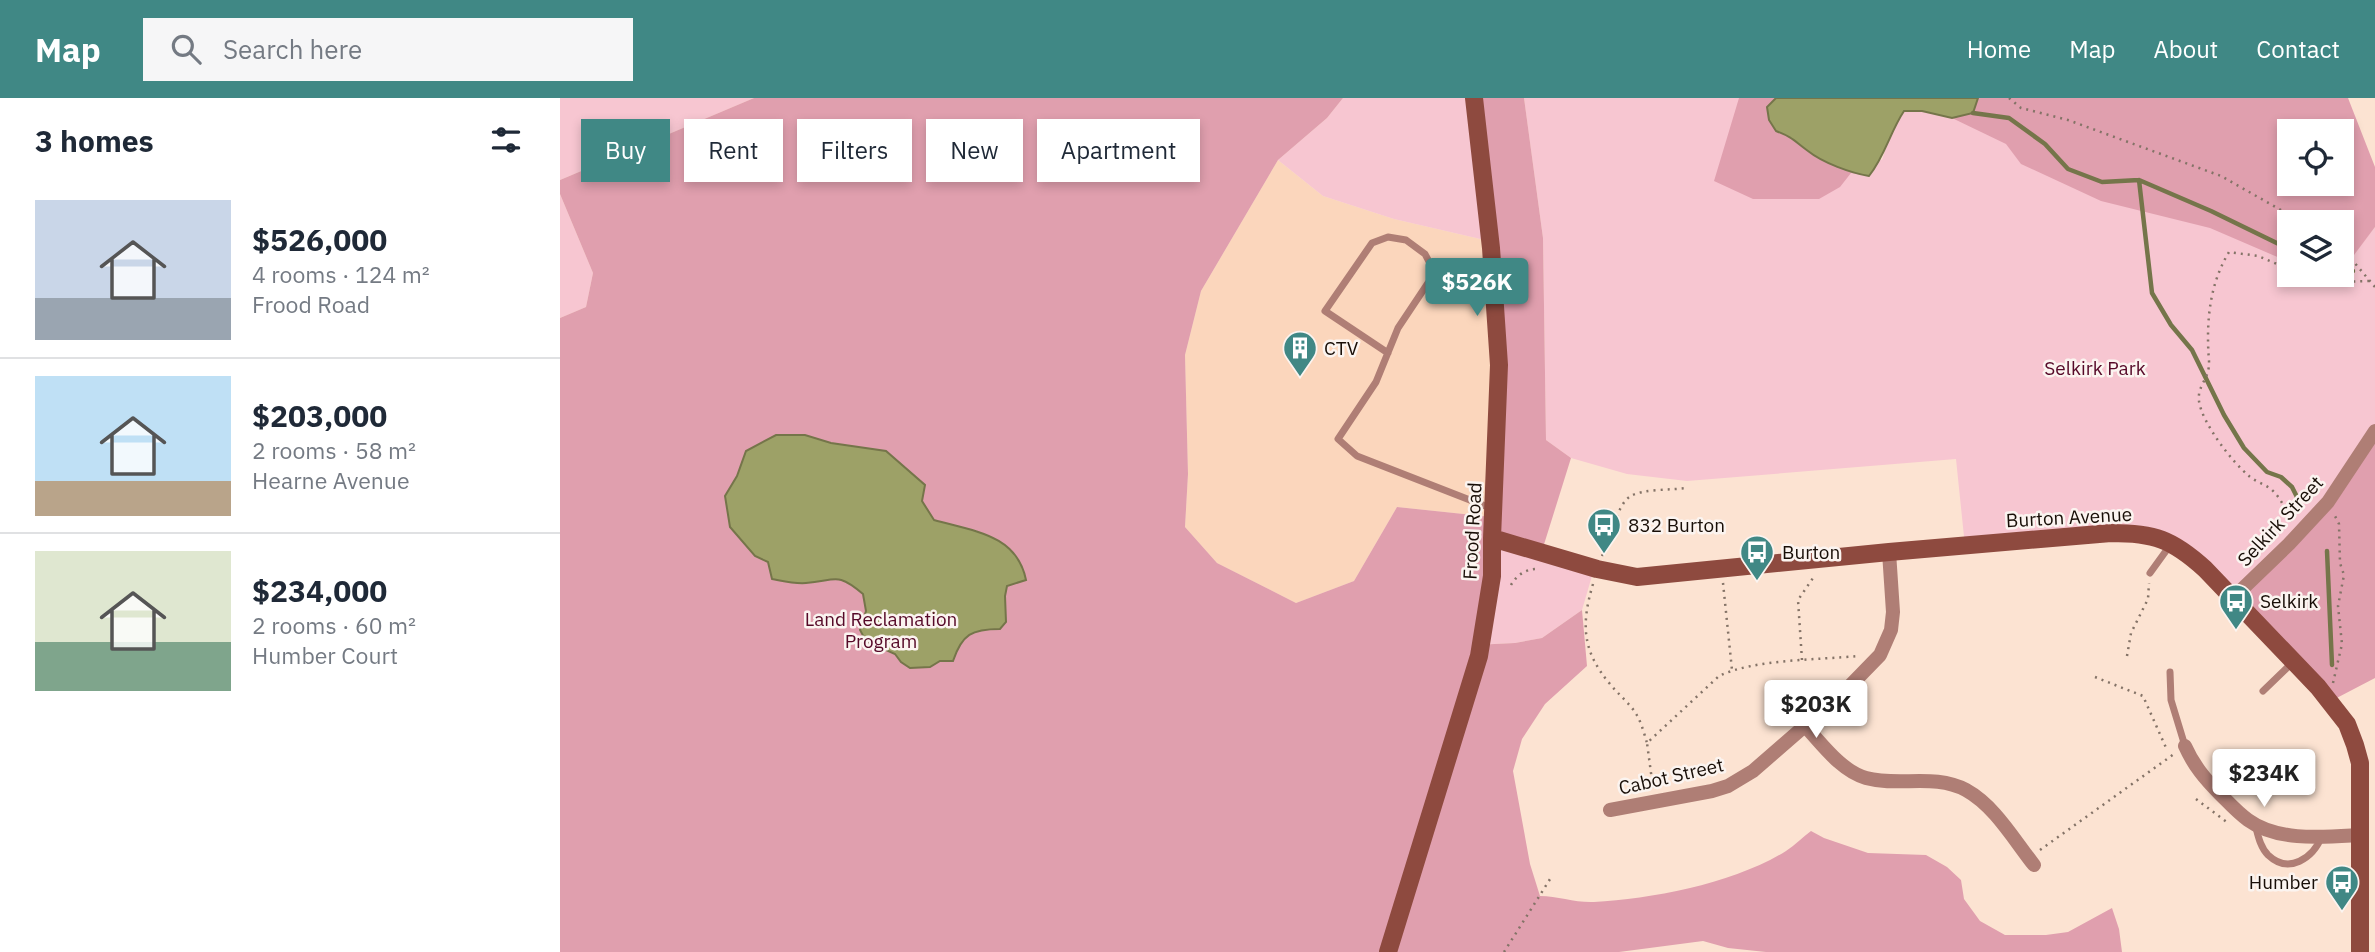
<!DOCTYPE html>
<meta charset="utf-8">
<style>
:root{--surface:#fff;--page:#f6f6f7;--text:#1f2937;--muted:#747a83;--line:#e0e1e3;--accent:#408885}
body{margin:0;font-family:"IBM Plex Sans",sans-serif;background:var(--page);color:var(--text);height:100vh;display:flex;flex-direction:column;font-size:26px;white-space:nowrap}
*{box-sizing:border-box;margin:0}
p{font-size:23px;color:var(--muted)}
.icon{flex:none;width:38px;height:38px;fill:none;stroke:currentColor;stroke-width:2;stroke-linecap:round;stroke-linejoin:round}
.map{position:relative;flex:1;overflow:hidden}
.side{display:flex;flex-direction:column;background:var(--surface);width:560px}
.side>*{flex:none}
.hud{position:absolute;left:21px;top:21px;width:665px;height:63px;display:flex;gap:14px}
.fabs{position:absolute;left:1717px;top:21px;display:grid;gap:14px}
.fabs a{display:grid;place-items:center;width:77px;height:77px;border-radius:0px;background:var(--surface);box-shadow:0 4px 10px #0003;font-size:35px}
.price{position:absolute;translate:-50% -60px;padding:0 16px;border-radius:7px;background:#fff;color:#222;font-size:23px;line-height:46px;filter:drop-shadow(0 2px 4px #0008)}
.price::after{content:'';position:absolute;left:50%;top:42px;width:21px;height:16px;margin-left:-10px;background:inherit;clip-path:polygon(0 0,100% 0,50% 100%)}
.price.current{background:var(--accent);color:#fff}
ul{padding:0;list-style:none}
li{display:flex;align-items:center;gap:21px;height:175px;padding:0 35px}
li+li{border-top:2px solid var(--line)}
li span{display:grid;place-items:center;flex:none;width:196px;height:140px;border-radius:0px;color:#555}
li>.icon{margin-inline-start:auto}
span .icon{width:84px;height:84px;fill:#fffc;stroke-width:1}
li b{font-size:30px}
h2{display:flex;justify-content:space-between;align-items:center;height:84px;padding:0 35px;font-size:30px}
.chip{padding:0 24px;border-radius:0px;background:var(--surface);box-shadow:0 4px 10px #0003;font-size:24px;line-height:63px}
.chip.current{background:var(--accent);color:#fff}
header{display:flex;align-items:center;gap:42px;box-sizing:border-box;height:98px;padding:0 35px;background:var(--accent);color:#fff}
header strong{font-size:33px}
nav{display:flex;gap:38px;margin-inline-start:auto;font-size:24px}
.search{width:490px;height:63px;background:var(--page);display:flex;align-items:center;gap:18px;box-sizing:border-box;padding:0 24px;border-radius:0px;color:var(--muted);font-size:26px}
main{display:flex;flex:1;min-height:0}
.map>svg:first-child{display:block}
</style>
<header>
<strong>Map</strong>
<div class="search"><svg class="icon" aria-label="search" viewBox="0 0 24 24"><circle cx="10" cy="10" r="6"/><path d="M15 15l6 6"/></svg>Search here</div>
<nav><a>Home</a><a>Map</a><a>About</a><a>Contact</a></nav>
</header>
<main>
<section class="side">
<h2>3 homes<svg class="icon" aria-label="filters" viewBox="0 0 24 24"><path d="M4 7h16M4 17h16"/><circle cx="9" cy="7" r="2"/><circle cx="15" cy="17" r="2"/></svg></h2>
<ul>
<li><span style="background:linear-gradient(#c9d6e8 70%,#9aa5b1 0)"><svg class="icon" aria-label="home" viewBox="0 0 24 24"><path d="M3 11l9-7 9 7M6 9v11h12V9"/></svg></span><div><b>$526,000</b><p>4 rooms · 124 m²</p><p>Frood Road</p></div></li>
<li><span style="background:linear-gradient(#bfe0f5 75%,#b9a48a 0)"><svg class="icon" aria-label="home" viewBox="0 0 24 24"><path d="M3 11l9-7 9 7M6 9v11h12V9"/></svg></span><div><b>$203,000</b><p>2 rooms · 58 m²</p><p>Hearne Avenue</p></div></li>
<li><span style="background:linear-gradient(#dfe7d0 65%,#7fa58c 0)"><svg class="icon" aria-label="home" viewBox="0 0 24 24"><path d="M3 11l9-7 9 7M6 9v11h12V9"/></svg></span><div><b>$234,000</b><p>2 rooms · 60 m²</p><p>Humber Court</p></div></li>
</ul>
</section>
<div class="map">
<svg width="1815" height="854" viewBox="0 0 1815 854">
<rect width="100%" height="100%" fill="#fce3d2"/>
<path fill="#fbd6bc" d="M718,62L763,98L834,121L929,143L932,419L837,409L794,483L736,505L657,465L625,429L628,376L625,257L641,193Z"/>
<path fill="#f7c6d1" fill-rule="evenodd" d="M0,0H194L0,82Z
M783,0H913L929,143L834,121L763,98L718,62L767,20Z
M964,0H1216L1322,62L1332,30L1344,12L1362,13L1729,86H1749L1800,140L1787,165L1815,129V335L1769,405L1673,503L1644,471L1583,436L1405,448L1396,361L1127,383L1067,376L1011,360L986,342L983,140ZM1729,124H1782V177H1729Z
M0,96L33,175L26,209L0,220Z
M930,440L1034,471L1022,512L982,540L955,545L913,547Z"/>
<path fill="#e09fae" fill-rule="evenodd" d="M194,0H783L767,20L718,62L641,193L625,257L628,376L625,429L657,465L736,505L794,483L837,409L932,419L936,341L913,0H964L983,140L986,342L1011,360L981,456L931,440L914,547L955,545L982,540L1022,512L1027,568L985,606L962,641L953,673L970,766L980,798C998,798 1016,805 1034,804C1093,801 1175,785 1226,753C1235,747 1243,739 1251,733L1264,740L1308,755L1366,757L1387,769L1401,782L1404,801L1420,823L1445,837H1486L1508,834L1552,810L1559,831L1562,854H1206L1168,850L1143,843L1059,854H0V220L26,209L33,175L0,96V82Z
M1179,0H1788L1815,69V129L1782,173V124H1729V164L1650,130L1541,103L1461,66L1446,46L1392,20L1362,13H1344C1330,34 1325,58 1309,78L1291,75L1280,89L1259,101H1193L1154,83ZM1729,33H1782V86H1729Z
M1815,335V580L1769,604L1673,503L1730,447Z"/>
<path fill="#9da167" stroke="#75754a" stroke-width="2" d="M1216,0H1418L1413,15L1392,20L1362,13H1344C1330,34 1325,58 1309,78C1291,75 1263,65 1248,53C1233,42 1234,40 1216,33L1209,22L1207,9Z
M216,337H245L271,345L326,353L365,387L362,403L374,422C412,433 457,436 466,482L447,488L445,498L446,524L440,531C412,531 402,536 393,563H380L370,569L350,570L341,564L335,556L306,543L300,532L306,513L303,496C276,473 276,483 246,485C234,486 223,483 212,481L208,464L195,458L170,429L165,398L177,378L186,353Z"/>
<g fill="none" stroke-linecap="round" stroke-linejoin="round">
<path stroke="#75754a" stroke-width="4.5" d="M1413,15L1449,20L1485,46L1508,71L1542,84L1579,82L1651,113L1729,151
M1579,82L1592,195L1611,227L1632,252L1664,317L1684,350L1707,374L1721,379L1732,389L1738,401
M1782,173H1793
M1767,453L1772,567"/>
<path stroke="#847367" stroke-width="2.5" stroke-dasharray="2 5" stroke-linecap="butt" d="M1449,0L1461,10L1508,22L1661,78L1742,124
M1782,150L1815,189
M1729,171L1698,158L1669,154C1649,187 1646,225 1649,263C1650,281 1637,287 1639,303C1642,325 1672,364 1689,378C1696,384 1705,386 1712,392C1721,400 1726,413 1732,423
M1745,177C1767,184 1786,184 1809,183
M1042,458C1048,444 1058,404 1071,398C1082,391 1112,392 1126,390
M1163,485L1172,572
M1033,486C1021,526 1022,553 1050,586C1058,596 1068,604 1075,614C1081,623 1084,635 1087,645
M951,487C956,478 965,471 977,471
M1567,558L1571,535L1588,501L1589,485
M1242,562L1238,502L1255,477
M1535,579L1583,598L1607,652
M1773,585L1782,546L1778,508L1784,477L1780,465L1779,426L1775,418
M1093,690L1087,645L1159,578C1194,561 1258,562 1298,558
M1636,701L1668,725
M1480,752L1614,656
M944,854L992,778"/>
<path stroke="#af7e75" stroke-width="7" d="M930,166L889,172L868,185L838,230L816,284L778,341L797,358L933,411
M828,255L765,213L812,145L828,139L846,142L865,156L877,179
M1590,475L1611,446
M1610,574L1611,602L1625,648
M1703,593L1733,564
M1695,726C1698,737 1700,749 1708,757C1729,777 1753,760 1762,738"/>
<path stroke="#af7e75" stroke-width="14" d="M1673,500L1729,446L1768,404L1815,333
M1245,628C1262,646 1281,673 1306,680C1339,689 1374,675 1406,692C1435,708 1454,742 1474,767
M1625,648C1634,668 1645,681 1660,696C1669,705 1678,715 1688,722C1718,744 1765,739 1800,737
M1050,712L1152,693L1168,688L1193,673L1285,593L1320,557L1331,532L1333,514L1329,454"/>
<path stroke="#8e4a3f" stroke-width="18" d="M932,440L1037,471L1077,479L1329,454L1551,435C1594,435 1612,441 1645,471L1758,589L1787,626L1795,647L1800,665V854
M828,854L919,558L932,478V440L939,267L931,150L914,0"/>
</g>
<defs>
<g id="building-pin" transform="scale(1.75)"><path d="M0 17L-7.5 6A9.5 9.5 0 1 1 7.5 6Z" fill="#408885" stroke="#fbf4f0"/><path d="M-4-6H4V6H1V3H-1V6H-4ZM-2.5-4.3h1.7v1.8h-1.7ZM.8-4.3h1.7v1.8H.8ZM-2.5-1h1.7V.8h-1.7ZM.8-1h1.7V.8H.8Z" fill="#fff"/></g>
<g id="bus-pin" transform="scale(1.75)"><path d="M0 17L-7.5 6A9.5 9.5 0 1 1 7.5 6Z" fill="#408885" stroke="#fbf4f0"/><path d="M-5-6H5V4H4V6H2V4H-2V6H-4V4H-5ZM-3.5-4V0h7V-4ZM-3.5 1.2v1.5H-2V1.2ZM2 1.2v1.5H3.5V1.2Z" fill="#fff"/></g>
</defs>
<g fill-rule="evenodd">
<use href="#building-pin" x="740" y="250"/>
<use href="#bus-pin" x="1044" y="427"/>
<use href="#bus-pin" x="1197" y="454"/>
<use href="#bus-pin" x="1676" y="503"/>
<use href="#bus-pin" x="1782" y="784"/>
</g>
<g text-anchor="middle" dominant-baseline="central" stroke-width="5" stroke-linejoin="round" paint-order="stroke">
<g font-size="19" fill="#180e07" stroke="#fbf4f0" text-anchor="start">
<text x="764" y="250">CTV</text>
<text x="1068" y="427">832 Burton</text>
<text x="1222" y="454">Burton</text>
<text x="1700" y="503">Selkirk</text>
<text x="1758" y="784" text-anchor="end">Humber</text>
</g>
<g font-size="19" fill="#560928" stroke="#fbf4f0">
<text x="1535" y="270">Selkirk Park</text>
<text x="321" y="521">Land Reclamation<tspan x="321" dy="22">Program</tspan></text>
</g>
<g font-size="19" fill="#180e07" stroke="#fbf4f0">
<text transform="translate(1509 419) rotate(-3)">Burton Avenue</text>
<text transform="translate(1720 423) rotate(-47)">Selkirk Street</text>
<text transform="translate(912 433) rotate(-87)">Frood Road</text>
<text transform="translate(1111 678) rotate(-13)">Cabot Street</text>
</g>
</g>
</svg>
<div class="fabs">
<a><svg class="icon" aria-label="locate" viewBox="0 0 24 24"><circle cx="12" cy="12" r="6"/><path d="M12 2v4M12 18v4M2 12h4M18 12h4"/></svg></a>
<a><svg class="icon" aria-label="layers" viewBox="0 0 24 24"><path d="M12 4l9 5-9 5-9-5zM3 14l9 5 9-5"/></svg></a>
</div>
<b class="price current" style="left:917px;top:220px">$526K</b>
<b class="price" style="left:1256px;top:642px">$203K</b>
<b class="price" style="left:1704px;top:711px">$234K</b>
<div class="hud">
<a class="chip current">Buy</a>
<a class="chip">Rent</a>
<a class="chip">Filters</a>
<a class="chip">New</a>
<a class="chip">Apartment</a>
</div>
</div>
</main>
